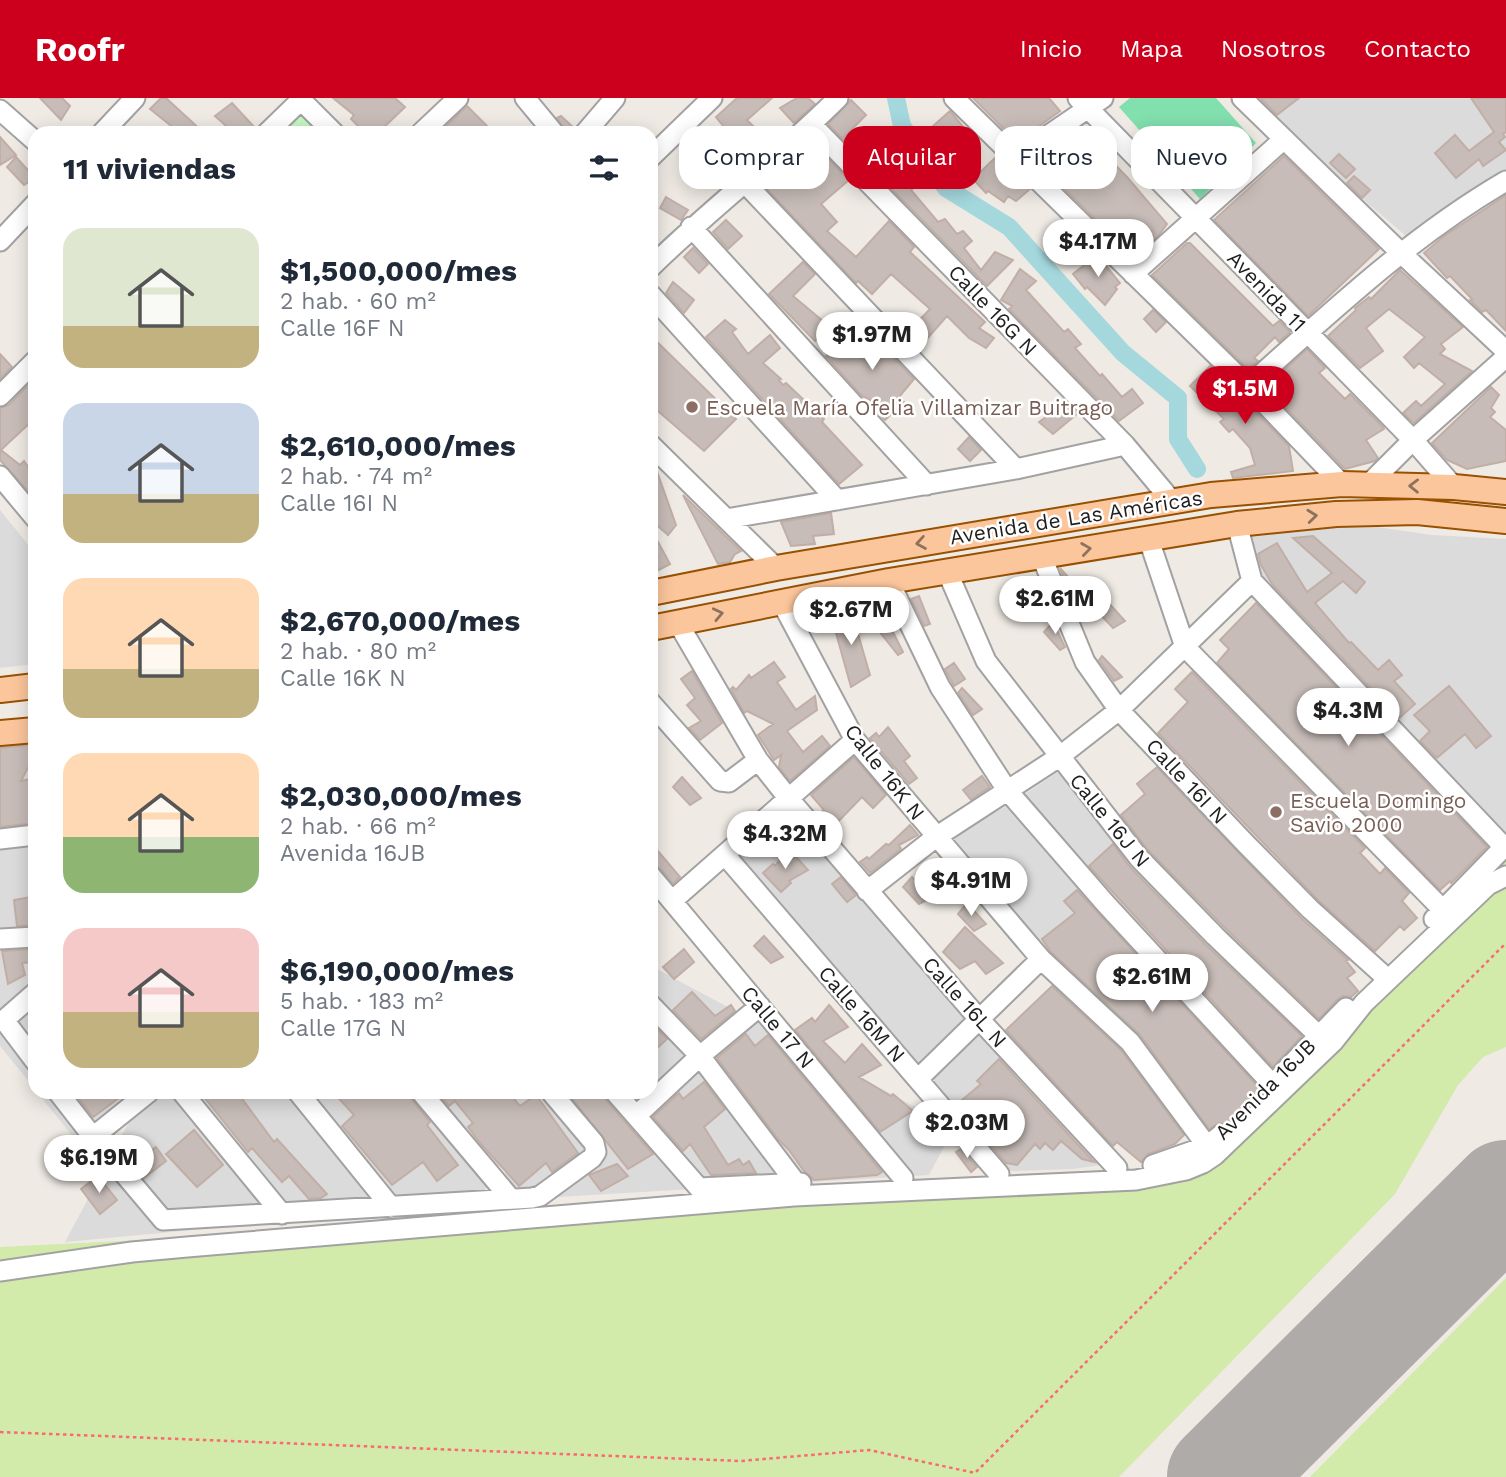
<!DOCTYPE html>
<html lang="es">
<meta charset="utf-8">
<style>
:root{--surface:#fff;--page:#f6f6f7;--text:#1f2937;--muted:#747a83;--accent:#cc001c}
body{margin:0;font-family:"Work Sans",sans-serif;background:var(--page);color:var(--text);height:100vh;display:flex;flex-direction:column;font-size:26px;white-space:nowrap}
*{box-sizing:border-box;margin:0}
p{font-size:23px;color:var(--muted)}
.icon{flex:none;width:38px;height:38px;fill:none;stroke:currentColor;stroke-width:2;stroke-linecap:round;stroke-linejoin:round}
.map{position:relative;flex:1;overflow:hidden}
.sheet{position:absolute;left:28px;top:28px;width:630px;height:973px;display:flex;flex-direction:column;background:var(--surface);border-radius:21px;box-shadow:0 4px 18px #0003}
.sheet>*{flex:none}
.guide{position:absolute;left:679px;top:28px;width:665px;height:63px;display:flex;gap:14px}
.price{position:absolute;translate:-50% -60px;padding:0 16px;border-radius:24px;background:#fff;color:#222;font-size:23px;line-height:46px;filter:drop-shadow(0 2px 4px #0008)}
.price::after{content:'';position:absolute;left:50%;top:42px;width:21px;height:16px;margin-left:-10px;background:inherit;clip-path:polygon(0 0,100% 0,50% 100%)}
.price.selected{background:var(--accent);color:#fff}
ul{padding:0;list-style:none}
li{display:flex;align-items:center;gap:21px;height:175px;padding:0 35px}
li span{display:grid;place-items:center;flex:none;width:196px;height:140px;border-radius:21px;color:#555}
li>.icon{margin-inline-start:auto}
span .icon{width:84px;height:84px;fill:#fffc;stroke-width:1}
li b{font-size:30px}
h2{display:flex;justify-content:space-between;align-items:center;height:84px;padding:0 35px;font-size:30px}
.tag{padding:0 24px;border-radius:21px;background:var(--surface);box-shadow:0 4px 18px #0003;font-size:24px;line-height:63px}
.tag.selected{background:var(--accent);color:#fff}
header{display:flex;align-items:center;gap:42px;box-sizing:border-box;height:98px;padding:0 35px;background:var(--accent);color:#fff}
header strong{font-size:33px}
nav{display:flex;gap:38px;margin-inline-start:auto;font-size:24px}
.map>svg:first-child{display:block}
</style>
<header>
<strong>Roofr</strong>
<nav><a>Inicio</a><a>Mapa</a><a>Nosotros</a><a>Contacto</a></nav>
</header>
<div class="map">
<svg width="1506" height="1379" viewBox="0 0 1506 1379">
<rect width="100%" height="100%" fill="#efeae4"/>
<path fill="#dcdbdb" d="M1256,0H1506V75L1406,138L1296,44Z
M0,412L35,455V566L0,570Z
M1295,417L1432,437L1506,441V735L1500,741L1262,487L1243,426Z
M35,642V991L0,948V646Z
M1061,672L1315,939L1273,982L1019,700Z
M1013,704L1269,985L1222,1033L1207,1043L1046,859L949,742Z
M787,711L1108,1066L1073,1071L989,1074L954,1030L929,1077L491,1103L547,994H651V868L951,1028L736,757Z
M37,994H131L94,1065Z
M145,994H538L478,1105L65,1144Z"/>
<path fill="#d2eaaa" d="M1506,754V949L1483,959L1458,987L1395,1096L1119,1379H0V1149L163,1141L447,1116L729,1095L1032,1079L1155,1069L1209,1050Z
M1506,1180V1379H1310Z"/>
<path fill="#c4f9c1" d="M299,15L320,35H277Z"/>
<path fill="#82dfae" d="M1130,0H1216L1256,45L1200,101L1119,9Z"/>
<g fill="none" stroke-linecap="round" stroke-linejoin="round">
<path stroke="#a4d8dd" stroke-width="18" d="M896,0L902,28L946,90L1009,129L1123,255L1178,300V341L1197,371"/>
<path stroke="#aeaba8" stroke-width="110" d="M1222,1379L1506,1097"/>
</g>
<path fill="#c7bcb7" stroke="#c1aea6" stroke-width="2" d="M40,0H62L70,8L61,22Z
M161,0H166L204,35H180L150,11Z
M333,0H395L405,9L378,35H365L351,21L354,17Z
M737,0H772L747,22L756,31L736,41L756,59L743,70L725,53L710,66L698,53L724,29L716,19Z
M797,0H808L815,6L794,25L780,10Z
M973,0H1049L1060,13L1017,44Z
M1260,0H1299L1277,17Z
M1471,0H1506V34L1503,36L1505,39L1499,44L1506,52L1483,68L1479,61L1456,80L1435,55L1455,37L1469,53L1494,34Z
M851,2L866,17L844,39L865,51L879,69L889,58L905,73L907,71L919,85L911,92L938,124L945,121L957,136L963,133L972,143L964,150L981,172L995,154L1013,162L987,188L828,26Z
M232,5L256,31L255,35H234L215,18Z
M467,8L487,28L479,35H439Z
M950,13L974,42L953,57L942,42L934,48L924,36Z
M561,18L574,30L573,35H566L557,20Z
M1082,33L1127,79L1167,126L1158,138L1134,159L1037,64Z
M0,39L16,57L0,67Z
M811,43L849,82L821,106L837,124L827,133L856,159L889,123L914,149L910,154L985,224L979,230L994,240L986,250L969,240L947,218L925,243L911,231L930,211L891,176L872,196L858,183L856,185L762,86Z
M1339,56L1355,71L1346,80L1330,65Z
M1284,58L1379,151L1308,218L1214,122Z
M16,59L35,80L24,87L7,69Z
M995,60L1014,79L1016,78L1030,91L1016,103L1008,98L1004,104L988,93L986,95L973,81Z
M1354,78L1370,92L1362,100L1347,85Z
M1506,97V233L1486,212L1482,214L1470,202L1472,201L1450,178L1447,180L1424,155L1444,138Z
M666,99L688,112L681,122L660,110Z
M726,122L742,138L728,151L713,134Z
M1187,145H1190L1273,228L1279,223L1290,234L1279,244L1275,239L1254,260L1258,263L1248,271L1152,177Z
M693,150L708,166L699,175L684,159Z
M1097,157L1120,185L1115,189L1117,191L1105,207L1087,189L1085,191L1073,176Z
M803,164L815,176L793,198L829,228L815,243L769,196Z
M1020,171L1036,183L1026,192L1064,234L1068,231L1081,246L1075,250L1100,278L1102,276L1122,299L1132,291L1143,305L1119,323L1009,211L1012,208L1001,202Z
M1400,172L1463,229L1441,246L1445,251L1440,256L1472,273L1414,325L1403,315L1416,303L1421,308L1445,286L1419,265L1414,270L1404,259L1425,239L1389,211L1366,230L1383,253L1360,270L1328,238L1356,212L1355,210L1369,199L1371,201Z
M673,184L694,202L684,215L666,195Z
M1153,212L1166,224L1156,234L1144,221Z
M725,222L736,231L732,234L748,256L770,237L780,250L763,265L781,281L779,282L783,287L786,285L824,321L822,324L862,367L839,386L706,239Z
M864,229L914,281L899,299L904,304L885,322L873,309L875,304L862,298L826,258Z
M651,238L736,321L704,353L651,307Z
M1307,251L1325,270L1319,275L1345,301L1350,296L1383,329L1384,331L1366,342L1378,360L1375,363L1345,371L1266,289Z
M0,256L12,269L0,281Z
M1210,268L1289,348L1293,373L1233,380L1231,374L1255,367L1250,350L1233,331L1229,334L1220,324L1224,321L1190,288Z
M35,280V320L1,352L20,367L24,363L35,379V401L0,362V310L9,307Z
M1491,289L1499,297L1491,310L1495,314L1490,319L1506,332V363L1467,371L1447,362L1432,345Z
M1066,304L1077,316L1053,336L1039,324Z
M969,339L981,352L970,363L958,351Z
M651,364L655,368L676,427L668,437L651,422Z
M683,397L741,453L735,456L730,464L718,466Z
M831,415L834,436L813,438L815,446L791,448L781,424Z
M651,431L670,466L651,476Z
M1313,438L1365,484L1356,495L1343,483L1315,505L1349,545L1351,544L1378,572L1389,562L1402,577L1394,583L1415,606L1399,620L1272,486L1261,467L1258,456L1277,445L1307,494L1332,475L1293,440Z
M1060,470L1085,498L1074,505Z
M919,498L930,526L924,528L911,501Z
M1106,502L1125,523L1113,530L1097,513Z
M1256,505L1487,749L1451,785L1450,783L1440,792L1217,565L1229,551L1220,542Z
M880,508L903,554L898,557L864,514Z
M851,512L870,577L851,589L831,517Z
M1053,524L1065,549L1060,552L1044,534Z
M1102,558L1122,579L1114,583L1099,562Z
M774,564L785,579L777,584L796,612L815,598L817,612L787,633L803,654L822,638L830,648L790,683L779,669L781,657L774,662L758,637L773,626L747,613L744,615L731,591L733,589L736,592L749,577L751,580Z
M954,565L965,581L954,588L945,571Z
M692,573L722,625L700,642L689,630L701,623L687,607L695,600L681,581Z
M1192,574L1365,750L1360,755L1380,776L1385,770L1409,795L1402,803L1417,820L1404,832L1400,828L1375,853L1318,802L1158,635L1188,604L1175,591Z
M1449,588L1491,638L1476,650L1465,636L1437,660L1420,643L1430,633L1414,617Z
M962,590L982,611L973,617L958,595Z
M888,629L910,658L904,663L917,680L909,686L870,640L876,635L879,639Z
M29,647L32,662L21,683L35,680V725L0,729V650Z
M854,659L886,697L873,710L862,699L831,731L819,716L824,712L811,697Z
M1157,669L1301,820L1348,862L1346,863L1355,874L1347,880L1358,893L1351,899L1343,898L1338,901L1319,921L1224,829L1148,752L1121,717L1145,696L1137,686Z
M982,678L990,689L971,702L963,692Z
M682,679L701,700L690,707L673,689Z
M910,727L918,737L899,747L901,751L870,775L860,764L867,759L869,761L886,746L889,747Z
M651,745L680,779L673,786L660,770L651,766Z
M1113,746L1130,769L1206,847L1302,938L1273,969L1089,768Z
M789,751L808,772L789,783L791,785L781,794L763,775L773,766L775,768Z
M841,779L856,797L847,804L832,786Z
M912,779L931,800L919,806L903,789Z
M1077,792L1262,993L1227,1027L1219,1025L1209,1031L1140,937L1051,854L1042,841L1075,815L1064,803Z
M31,799L32,812L35,811V827L17,828L14,802Z
M967,805L986,826L974,833L958,816Z
M965,829L1003,865L986,876L975,863L960,871L943,854Z
M764,838L783,859L771,865L754,848Z
M35,851V864L22,865L25,877L8,886L2,853Z
M684,851L694,864L674,881L663,869Z
M1052,888L1121,952L1184,1037L1175,1046L1148,1056L1141,1064L1117,1044L1113,1048L1006,932Z
M692,894L715,918L731,907L735,913L701,941L673,912Z
M829,907L848,929L823,943L845,965L862,946L881,967L859,979L891,998L893,996L913,1013L880,1034L795,932L812,920L815,924Z
M655,929L667,941L651,956V933Z
M746,936L755,948L768,937L882,1074L877,1077L814,1082L804,1073L789,1052L778,1041L717,960Z
M999,961L1094,1064L1082,1061L1061,1043L1053,1052L1045,1045L1040,1051L1035,1046L1017,1067L1006,1065L956,1007L981,986L977,983Z
M704,984L725,1011L704,1029L728,1067L739,1061L743,1067L749,1063L756,1075L711,1077L690,1046L683,1053L653,1019L679,995L683,1001Z
M74,994H127L93,1019Z
M200,994H237L274,1044L277,1041L327,1096L321,1100L309,1101L289,1078L282,1084L252,1050L248,1054Z
M333,994H408L412,1002L430,1024L427,1027L458,1067L437,1083L423,1064L392,1087L342,1028L354,1017Z
M437,994H508L520,1008L536,997L578,1055L552,1074L546,1065L519,1088L480,1045L468,1029L473,1025L455,1003L449,1008Z
M567,994H603L606,1002L653,1056L628,1071Z
M194,1032L223,1067L197,1089L166,1056Z
M156,1049L166,1063L144,1080L132,1067Z
M961,1051L977,1069L971,1074L956,1054Z
M617,1066L628,1078L601,1093L589,1077Z
M98,1078L117,1102L100,1116L81,1091Z"/>
<g fill="none" stroke-linecap="round" stroke-linejoin="round">
<g stroke="#a2a2a2" stroke-width="23">
<path id="minor" d="M299,0L334,35
M525,0L554,35
M954,0L1248,288L1342,386
M1078,0L1413,342L1454,389
M1242,0L1401,155L1506,253
M0,12L35,43
M812,27L1125,347L1171,402
M102,35L135,0
M267,35L303,0
M421,35L458,0
M585,35L615,0
M651,59L712,0
M1015,60L1103,0
M744,84L1016,371
M691,129L927,387
M0,143L35,106
M651,169C711,110 779,59 838,0
M1133,176L1283,42
M651,197L837,402
M1248,288C1330,215 1410,139 1506,83
M0,298L35,263
M651,347L776,470
M0,378L35,420
M1368,387L1413,342L1506,259
M726,421L1016,371L1125,347
M1237,426L1252,483L1504,749L1434,821
M1149,442L1185,549L1443,812
M1041,457L1085,564L1119,612L1246,746L1310,811L1381,875
M947,473L986,563L1139,760L1215,838L1319,938
M889,483L940,589L1007,692L1105,805L1272,986
M781,503L855,642L1041,861L1130,944L1207,1048
M678,525L758,662L789,701L979,921L1117,1070
M651,605L720,683L729,684L758,662
M0,741L35,737
M725,757L999,1076
M651,778L903,1080
M867,793L936,739L1059,659L1119,612L1252,483
M673,802L855,642
M0,841L35,839
M35,895L4,922L35,963
M651,907L700,958L796,1085
M1282,976L1346,910
M918,981L1041,861
M58,994L93,1039L163,1122L532,1100L540,1098L592,1060L596,1054L594,1045L551,994
M182,994L282,1116
M298,994L391,1109
M421,994L511,1101
M615,994L699,1090L801,1085
M636,1018L700,958L760,908
M93,1039L149,994
M1153,1067L1207,1048L1221,1037
M0,1173L132,1154L187,1149L794,1098L1136,1082L1186,1072L1203,1065L1215,1057L1333,944L1364,905L1488,787L1506,778"/>
</g>
<g stroke="#985100" stroke-width="28">
<path id="major" d="M651,495L776,470L1211,397L1342,386L1454,389L1506,394
M651,530L889,483L1237,426L1336,416L1417,414L1506,423
M0,592L35,588
M0,635L35,632"/>
</g>
<path stroke="#fa6a6f" stroke-width="2.5" stroke-dasharray="3.5 3.5" stroke-linecap="butt" d="M0,1334L741,1363L869,1352L975,1375L1506,845"/>
<use href="#minor" stroke="#fff" stroke-width="19"/>
<use href="#major" stroke="#fcc69c" stroke-width="24"/>
</g>
<defs><path id="oneway-chevron" d="M-2-3.5L2.5 0L-2 3.5" fill="none" stroke-width="1.6" stroke-linecap="round" stroke-linejoin="round" transform="scale(1.75)"/></defs>
<g stroke="#8d725d">
<use href="#oneway-chevron" transform="translate(1414 388) rotate(-179)"/>
<use href="#oneway-chevron" transform="translate(1312 418) rotate(-6)"/>
<use href="#oneway-chevron" transform="translate(921 445) rotate(170)"/>
<use href="#oneway-chevron" transform="translate(1086 451) rotate(-8)"/>
<use href="#oneway-chevron" transform="translate(718 516) rotate(-12)"/>
</g>
<g fill="#8d6e63" stroke="#fff" stroke-width="2.5">
<circle cx="692" cy="309" r="7"/>
<circle cx="1276" cy="714" r="7"/>
</g>
<g text-anchor="middle" dominant-baseline="central" stroke-width="5" stroke-linejoin="round" paint-order="stroke">
<g font-size="21" fill="#1e1e1e" stroke="#fff">
<text transform="translate(1267 193) rotate(46)">Avenida 11</text>
<text transform="translate(993 212) rotate(46)">Calle 16G N</text>
<text transform="translate(1076 419) rotate(-9)">Avenida de Las Américas</text>
<text transform="translate(885 674) rotate(52)">Calle 16K N</text>
<text transform="translate(1187 683) rotate(47)">Calle 16I N</text>
<text transform="translate(1110 722) rotate(51)">Calle 16J N</text>
<text transform="translate(965 904) rotate(48)">Calle 16L N</text>
<text transform="translate(862 916) rotate(49)">Calle 16M N</text>
<text transform="translate(778 929) rotate(50)">Calle 17 N</text>
<text transform="translate(1265 991) rotate(-45)">Avenida 16JB</text>
</g>
<g font-size="21" fill="#785e54" stroke="#fff" text-anchor="start">
<text x="706" y="309">Escuela María Ofelia Villamizar Buitrago</text>
<text x="1290" y="702">Escuela Domingo<tspan x="1290" dy="24">Savio 2000</tspan></text>
</g>
</g>
</svg>
<b class="price" style="left:1098px;top:181px">$4.17M</b>
<b class="price" style="left:872px;top:274px">$1.97M</b>
<b class="price selected" style="left:1245px;top:328px">$1.5M</b>
<b class="price" style="left:1055px;top:538px">$2.61M</b>
<b class="price" style="left:851px;top:549px">$2.67M</b>
<b class="price" style="left:1348px;top:650px">$4.3M</b>
<b class="price" style="left:785px;top:773px">$4.32M</b>
<b class="price" style="left:971px;top:820px">$4.91M</b>
<b class="price" style="left:1152px;top:916px">$2.61M</b>
<b class="price" style="left:967px;top:1062px">$2.03M</b>
<b class="price" style="left:99px;top:1097px">$6.19M</b>
<div class="guide">
<a class="tag">Comprar</a>
<a class="tag selected">Alquilar</a>
<a class="tag">Filtros</a>
<a class="tag">Nuevo</a>
</div>
<section class="sheet">
<h2>11 viviendas<svg class="icon" aria-label="filters" viewBox="0 0 24 24"><path d="M4 7h16M4 17h16"/><circle cx="9" cy="7" r="2"/><circle cx="15" cy="17" r="2"/></svg></h2>
<ul>
<li><span style="background:linear-gradient(#dfe7d0 70%,#c2b280 0)"><svg class="icon" aria-label="home" viewBox="0 0 24 24"><path d="M3 11l9-7 9 7M6 9v11h12V9"/></svg></span><div><b>$1,500,000/mes</b><p>2 hab. · 60 m²</p><p>Calle 16F N</p></div></li>
<li><span style="background:linear-gradient(#c9d6e8 65%,#c2b280 0)"><svg class="icon" aria-label="home" viewBox="0 0 24 24"><path d="M3 11l9-7 9 7M6 9v11h12V9"/></svg></span><div><b>$2,610,000/mes</b><p>2 hab. · 74 m²</p><p>Calle 16I N</p></div></li>
<li><span style="background:linear-gradient(#ffd9b3 65%,#c2b280 0)"><svg class="icon" aria-label="home" viewBox="0 0 24 24"><path d="M3 11l9-7 9 7M6 9v11h12V9"/></svg></span><div><b>$2,670,000/mes</b><p>2 hab. · 80 m²</p><p>Calle 16K N</p></div></li>
<li><span style="background:linear-gradient(#ffd9b3 60%,#8fb573 0)"><svg class="icon" aria-label="home" viewBox="0 0 24 24"><path d="M3 11l9-7 9 7M6 9v11h12V9"/></svg></span><div><b>$2,030,000/mes</b><p>2 hab. · 66 m²</p><p>Avenida 16JB</p></div></li>
<li><span style="background:linear-gradient(#f6c9c9 60%,#c2b280 0)"><svg class="icon" aria-label="home" viewBox="0 0 24 24"><path d="M3 11l9-7 9 7M6 9v11h12V9"/></svg></span><div><b>$6,190,000/mes</b><p>5 hab. · 183 m²</p><p>Calle 17G N</p></div></li>
</ul>
</section>
</div>
